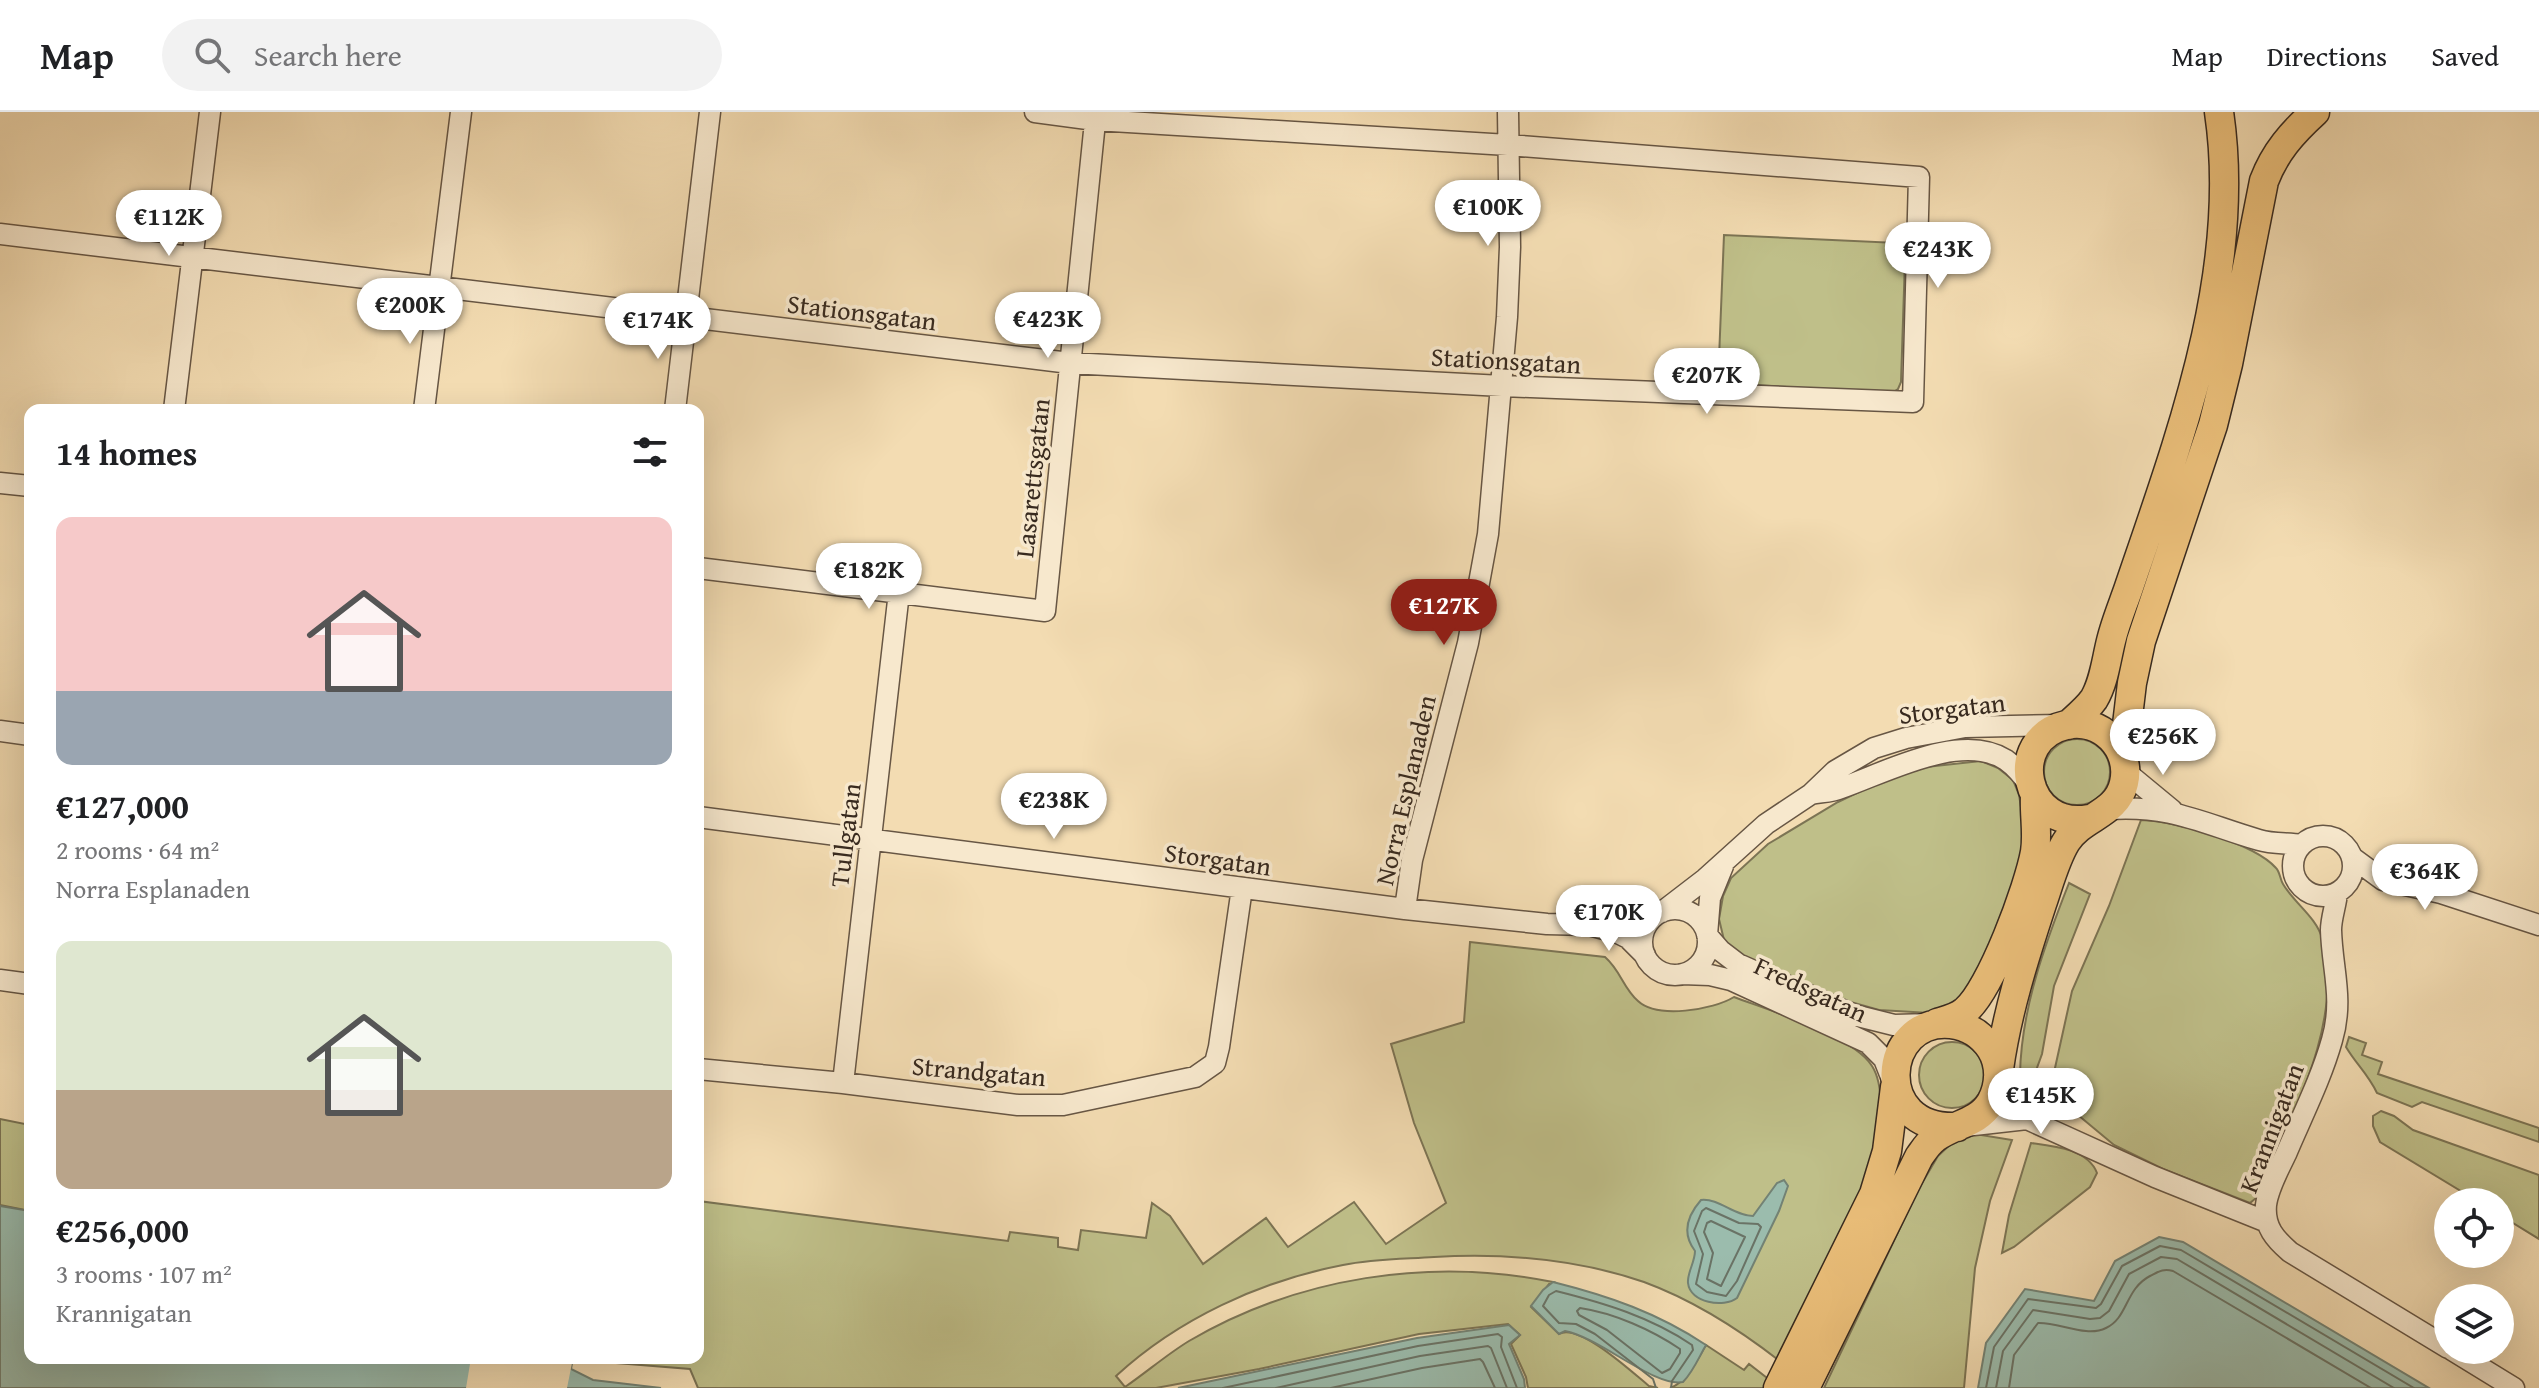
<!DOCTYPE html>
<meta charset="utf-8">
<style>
:root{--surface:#fff;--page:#f2f2f2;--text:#202124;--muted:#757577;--line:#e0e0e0;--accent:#8f2418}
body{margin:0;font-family:"Gentium Book Plus",serif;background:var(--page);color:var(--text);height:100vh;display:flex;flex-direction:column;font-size:30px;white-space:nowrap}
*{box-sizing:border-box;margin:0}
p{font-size:26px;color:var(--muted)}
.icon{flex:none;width:44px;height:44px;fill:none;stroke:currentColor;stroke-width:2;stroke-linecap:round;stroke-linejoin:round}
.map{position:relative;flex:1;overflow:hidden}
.details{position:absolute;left:24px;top:292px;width:680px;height:960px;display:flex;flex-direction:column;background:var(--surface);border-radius:16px;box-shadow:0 8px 32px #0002}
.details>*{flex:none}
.tools{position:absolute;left:2434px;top:1076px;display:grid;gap:16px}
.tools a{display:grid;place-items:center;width:80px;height:80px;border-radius:50%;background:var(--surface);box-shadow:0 8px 32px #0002;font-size:40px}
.price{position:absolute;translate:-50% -68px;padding:0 18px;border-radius:28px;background:#fff;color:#222;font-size:26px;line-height:52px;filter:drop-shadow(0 2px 4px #0008)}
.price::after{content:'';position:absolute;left:50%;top:48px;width:24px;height:18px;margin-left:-12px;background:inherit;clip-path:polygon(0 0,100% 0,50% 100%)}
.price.selected{background:var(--accent);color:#fff}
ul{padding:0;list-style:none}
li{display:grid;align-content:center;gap:16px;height:424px;padding:0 32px}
li span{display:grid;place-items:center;height:248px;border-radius:16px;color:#555}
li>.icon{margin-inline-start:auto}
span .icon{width:144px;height:144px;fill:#fffc;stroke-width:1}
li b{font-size:34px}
h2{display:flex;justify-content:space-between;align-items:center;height:96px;padding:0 32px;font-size:34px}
header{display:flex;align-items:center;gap:48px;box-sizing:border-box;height:112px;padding:0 40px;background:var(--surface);border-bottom:2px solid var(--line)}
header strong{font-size:38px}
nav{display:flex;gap:44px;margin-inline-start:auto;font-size:28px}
.search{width:560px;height:72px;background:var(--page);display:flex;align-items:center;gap:20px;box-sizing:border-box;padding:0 28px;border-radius:44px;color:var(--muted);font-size:30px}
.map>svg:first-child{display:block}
</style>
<header>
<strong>Map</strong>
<div class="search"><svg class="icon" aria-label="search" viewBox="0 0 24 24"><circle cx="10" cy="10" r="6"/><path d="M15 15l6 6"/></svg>Search here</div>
<nav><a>Map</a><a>Directions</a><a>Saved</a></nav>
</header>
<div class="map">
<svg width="2539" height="1276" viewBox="0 0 2539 1276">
<rect width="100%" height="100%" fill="#f3dcb2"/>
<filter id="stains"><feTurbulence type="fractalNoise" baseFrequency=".0025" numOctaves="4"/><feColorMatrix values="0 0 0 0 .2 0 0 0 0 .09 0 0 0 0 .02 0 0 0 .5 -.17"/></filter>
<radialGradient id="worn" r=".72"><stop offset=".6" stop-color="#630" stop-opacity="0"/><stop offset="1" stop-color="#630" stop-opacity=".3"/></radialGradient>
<path fill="#bfbf89" stroke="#7c7454" stroke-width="2" d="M1898,115L1906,117L1901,270L1898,277L1892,281L1718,271L1724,123L1897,131Z
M2044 660a33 33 0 1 1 66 0a33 33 0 1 1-66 0Z
M1981,649L1998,656L2013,668L2019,683L2023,707V739L2018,759L1974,872L1958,890L1930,901L1879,898L1826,883L1737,844L1724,828L1719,807L1723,784L1731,766L1768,732L1838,690L1886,667L1926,655Z
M2141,708C2174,709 2254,731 2276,756C2280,760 2280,767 2283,772C2294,791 2316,805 2322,826C2346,911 2289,1009 2256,1086L2250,1091L2163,1057L2114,1033L2054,983L2055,956L2072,879L2109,794Z
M2069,771L2090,782L2054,874L2042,942L2030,975L2020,963C2021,897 2045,832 2069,771Z
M1470,830L1605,845C1621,859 1623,876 1638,889C1657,907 1713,898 1734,885C1768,898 1854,924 1872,954C1888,979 1878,1031 1871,1058L1781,1250C1740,1218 1693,1188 1644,1170C1577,1147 1504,1141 1434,1145C1404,1147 1372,1147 1343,1153C1260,1169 1178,1207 1116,1264L1125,1275C1147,1260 1166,1243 1189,1229C1298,1165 1430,1145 1553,1170L1549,1172L1531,1195L1559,1222C1578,1210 1632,1260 1649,1274L1658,1276H1528L1526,1265L1511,1232L1520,1223L1508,1212L1419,1222L1259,1257L1156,1276H698L690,1257L592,1249V1246H698V1089L1008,1129L1010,1120L1058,1126V1135L1078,1138L1081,1118L1146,1126L1152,1091L1170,1104L1203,1152L1266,1106L1288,1135L1354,1090L1386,1132L1446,1091L1414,1011L1391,932L1464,910Z
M2349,925L2366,931L2362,943L2382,950L2378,962L2539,1016V1030L2422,990L2412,995L2377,981C2368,962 2356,952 2346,935Z
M1919 963a33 33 0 1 1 66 0a33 33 0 1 1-66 0Z
M2381,999L2394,1004L2413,1018L2539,1063V1127L2500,1103V1090H2479L2380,1030L2373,1014V1004Z
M0,1007L30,1013V1099L0,1093Z
M1975,1022L2012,1028L1990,1089L1975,1156L1964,1276H1824L1918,1078L1938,1044L1954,1029Z
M2031,1031C2054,1034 2088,1037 2097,1061L2090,1075L2014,1135L2002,1141L2009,1103Z
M1706,1233L1744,1258L1749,1252L1771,1269L1768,1276H1670C1687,1270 1697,1248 1706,1233Z"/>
<path fill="#9bbcad" stroke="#738274" stroke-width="2" d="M1784,1068L1788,1074L1779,1099L1737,1186C1724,1196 1690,1191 1688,1171C1687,1161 1695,1150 1695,1139C1682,1122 1687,1104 1701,1088C1719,1086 1734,1104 1753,1104L1777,1071Z
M0,1094L30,1099V1246H573L571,1257L593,1268L661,1276H0Z
M2159,1125L2183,1130L2429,1276H1978L1986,1231L2025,1177L2094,1189L2115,1149Z
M1553,1170C1609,1184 1658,1201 1706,1233C1699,1245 1693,1260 1683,1270C1655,1276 1599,1225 1565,1219L1559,1222L1531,1194L1543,1178Z
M1509,1213L1520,1223L1509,1232L1524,1267L1525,1276H1178L1417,1226Z"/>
<path fill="#f3dcb2" d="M471,1246H573L567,1276H466Z"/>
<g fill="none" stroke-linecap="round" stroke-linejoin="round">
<path stroke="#6a7366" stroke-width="2" d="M1706,1096L1739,1111L1758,1112L1761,1115L1737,1169L1726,1184L1707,1180L1696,1172L1703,1142L1694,1119L1702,1099Z
M1711,1109L1745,1125L1721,1174L1707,1167L1713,1141L1704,1120L1707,1111Z
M1580,1196C1614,1201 1652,1218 1680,1237V1241L1670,1257L1662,1261L1607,1218L1579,1203L1577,1199Z
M1223,1276L1418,1234L1498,1222L1502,1225L1501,1235L1517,1276
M1276,1276L1420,1244L1488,1234L1491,1236L1507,1276
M1331,1276L1422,1256L1480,1247L1483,1250L1495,1276
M1656,1276L1653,1267L1595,1222L1576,1212L1559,1211L1543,1194L1549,1183L1556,1179C1604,1191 1651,1205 1692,1233L1693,1238L1672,1269L1671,1276
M1986,1276L1994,1235L2028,1187L2096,1196L2101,1192L2122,1154L2160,1134L2181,1138L2414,1276
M1996,1276L2003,1239L2033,1198L2090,1207L2100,1206L2109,1199L2129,1162L2161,1145L2177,1147L2394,1276
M2009,1276L2014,1243L2038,1211C2059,1210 2086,1226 2106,1216C2128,1206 2125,1177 2150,1164C2158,1160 2163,1156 2173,1159L2371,1276"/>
<g stroke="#675644" stroke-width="23">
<path id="minor" d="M0,122L1070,251L1502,274L1913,290L1919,65L1508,33L1095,8L1035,0
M174,298L210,0
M424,298L461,0
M675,298L710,0
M0,371L30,374
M698,456L1045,499L1096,0
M0,619L30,623
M2126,660L2172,698
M1811,682C1821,680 1832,680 1841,676C1885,661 1961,619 2006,648C2016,655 2024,665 2031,675
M2109,697C2172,693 2201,711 2259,728C2272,732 2288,731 2301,733
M698,705L1405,797L1547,812L1589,813L1616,820L1628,826L1645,843
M2293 754a30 30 0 1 1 60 0a30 30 0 1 1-60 0Z
M2353,746L2383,768L2441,781L2539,813
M1723,754L1710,786L1707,823L1721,839L1738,852L1854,903L1894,913L1931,912
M2337,781C2336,793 2331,806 2331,818C2332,857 2344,887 2332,928C2321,967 2302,1004 2286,1042C2279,1057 2268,1076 2266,1093C2264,1115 2275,1127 2290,1140L2448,1236
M1405,797L1412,748L1468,531L1488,422L1507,205L1510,135L1508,0
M1642 830a33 33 0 1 1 66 0a33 33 0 1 1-66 0Z
M1593,812L1631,803L1662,800L1705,767L1766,712L1811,682L1835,659L1874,636L1906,626L1965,615L2060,613
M1682,862L1710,863L1731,868L1868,931L1884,947L1893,970
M0,868L30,872
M698,957L843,971L1018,993H1063L1195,965L1215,951L1219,935L1242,776
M843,971L899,480
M2027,1007L2155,1065L2267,1110
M1965,1014L2027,1007L1999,962
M2452,1238L2514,1276"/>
</g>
<g stroke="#382a1f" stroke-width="31">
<path id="highway" d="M2068,613C2077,605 2087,597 2094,587C2104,570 2106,549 2111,529C2115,512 2122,495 2128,478C2179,328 2243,161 2219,0
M2123,646L2132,571L2141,529L2213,313L2228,252L2264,69C2275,40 2292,21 2315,0
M1937,911C1947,908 1957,906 1965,899C1991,878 2029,774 2035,740C2038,721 2034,703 2035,684
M1999,957C2007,900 2024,847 2042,792C2049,772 2055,748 2066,730C2082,704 2117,703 2124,671C2132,637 2101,605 2066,613C2005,627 2024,719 2089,707
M1778,1276L1874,1082L1887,1039L1895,975
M1805,1276L1919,1045C1924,1038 1928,1031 1935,1026C1953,1012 1978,1012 1991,990C2000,974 2001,953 1991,937C1982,923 1968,914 1951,912C1881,905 1871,1019 1957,1015"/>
</g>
<use href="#minor" stroke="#f7e8cd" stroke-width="20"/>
<use href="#highway" stroke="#eabe79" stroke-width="28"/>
</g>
<g text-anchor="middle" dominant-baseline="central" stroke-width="7" stroke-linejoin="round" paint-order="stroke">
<g font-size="26" fill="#382a1f" stroke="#f7e8cd">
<text transform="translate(862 200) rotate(7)">Stationsgatan</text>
<text transform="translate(1506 248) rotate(3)">Stationsgatan</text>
<text transform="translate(1032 366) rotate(-84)">Lasarettsgatan</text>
<text transform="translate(1952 596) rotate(-7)">Storgatan</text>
<text transform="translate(1405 678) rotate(-77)">Norra Esplanaden</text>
<text transform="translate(845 723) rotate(-83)">Tullgatan</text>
<text transform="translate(1218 747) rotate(8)">Storgatan</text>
<text transform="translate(1811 877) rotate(25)">Fredsgatan</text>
<text transform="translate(979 959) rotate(5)">Strandgatan</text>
<text transform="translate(2271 1016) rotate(-69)">Krannigatan</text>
</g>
</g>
<rect width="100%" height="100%" filter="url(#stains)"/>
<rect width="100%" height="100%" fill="url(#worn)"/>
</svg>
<div class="tools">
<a><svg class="icon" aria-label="locate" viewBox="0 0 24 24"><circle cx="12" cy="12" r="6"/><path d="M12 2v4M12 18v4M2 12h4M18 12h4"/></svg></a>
<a><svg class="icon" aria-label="layers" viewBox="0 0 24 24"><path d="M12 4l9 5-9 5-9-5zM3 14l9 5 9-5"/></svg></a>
</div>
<b class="price" style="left:1488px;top:136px">€100K</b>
<b class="price" style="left:169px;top:146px">€112K</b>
<b class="price" style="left:1938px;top:178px">€243K</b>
<b class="price" style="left:410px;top:234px">€200K</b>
<b class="price" style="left:1048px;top:248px">€423K</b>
<b class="price" style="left:658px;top:249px">€174K</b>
<b class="price" style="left:1707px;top:304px">€207K</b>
<b class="price" style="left:869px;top:499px">€182K</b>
<b class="price selected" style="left:1444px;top:535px">€127K</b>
<b class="price" style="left:2163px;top:665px">€256K</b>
<b class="price" style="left:1054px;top:729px">€238K</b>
<b class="price" style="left:2425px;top:800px">€364K</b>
<b class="price" style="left:1609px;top:841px">€170K</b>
<b class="price" style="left:2041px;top:1024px">€145K</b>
<section class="details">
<h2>14 homes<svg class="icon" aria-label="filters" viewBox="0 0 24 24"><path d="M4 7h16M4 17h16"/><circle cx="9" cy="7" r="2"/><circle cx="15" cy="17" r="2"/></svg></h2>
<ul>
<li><span style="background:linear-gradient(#f6c9c9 70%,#9aa5b1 0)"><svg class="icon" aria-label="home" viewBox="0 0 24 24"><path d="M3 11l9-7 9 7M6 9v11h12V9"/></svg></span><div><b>€127,000</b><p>2 rooms · 64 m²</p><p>Norra Esplanaden</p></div></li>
<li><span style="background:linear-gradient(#dfe7d0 60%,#b9a48a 0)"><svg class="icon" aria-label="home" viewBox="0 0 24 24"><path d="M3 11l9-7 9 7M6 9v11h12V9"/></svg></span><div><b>€256,000</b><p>3 rooms · 107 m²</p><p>Krannigatan</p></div></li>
</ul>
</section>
</div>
